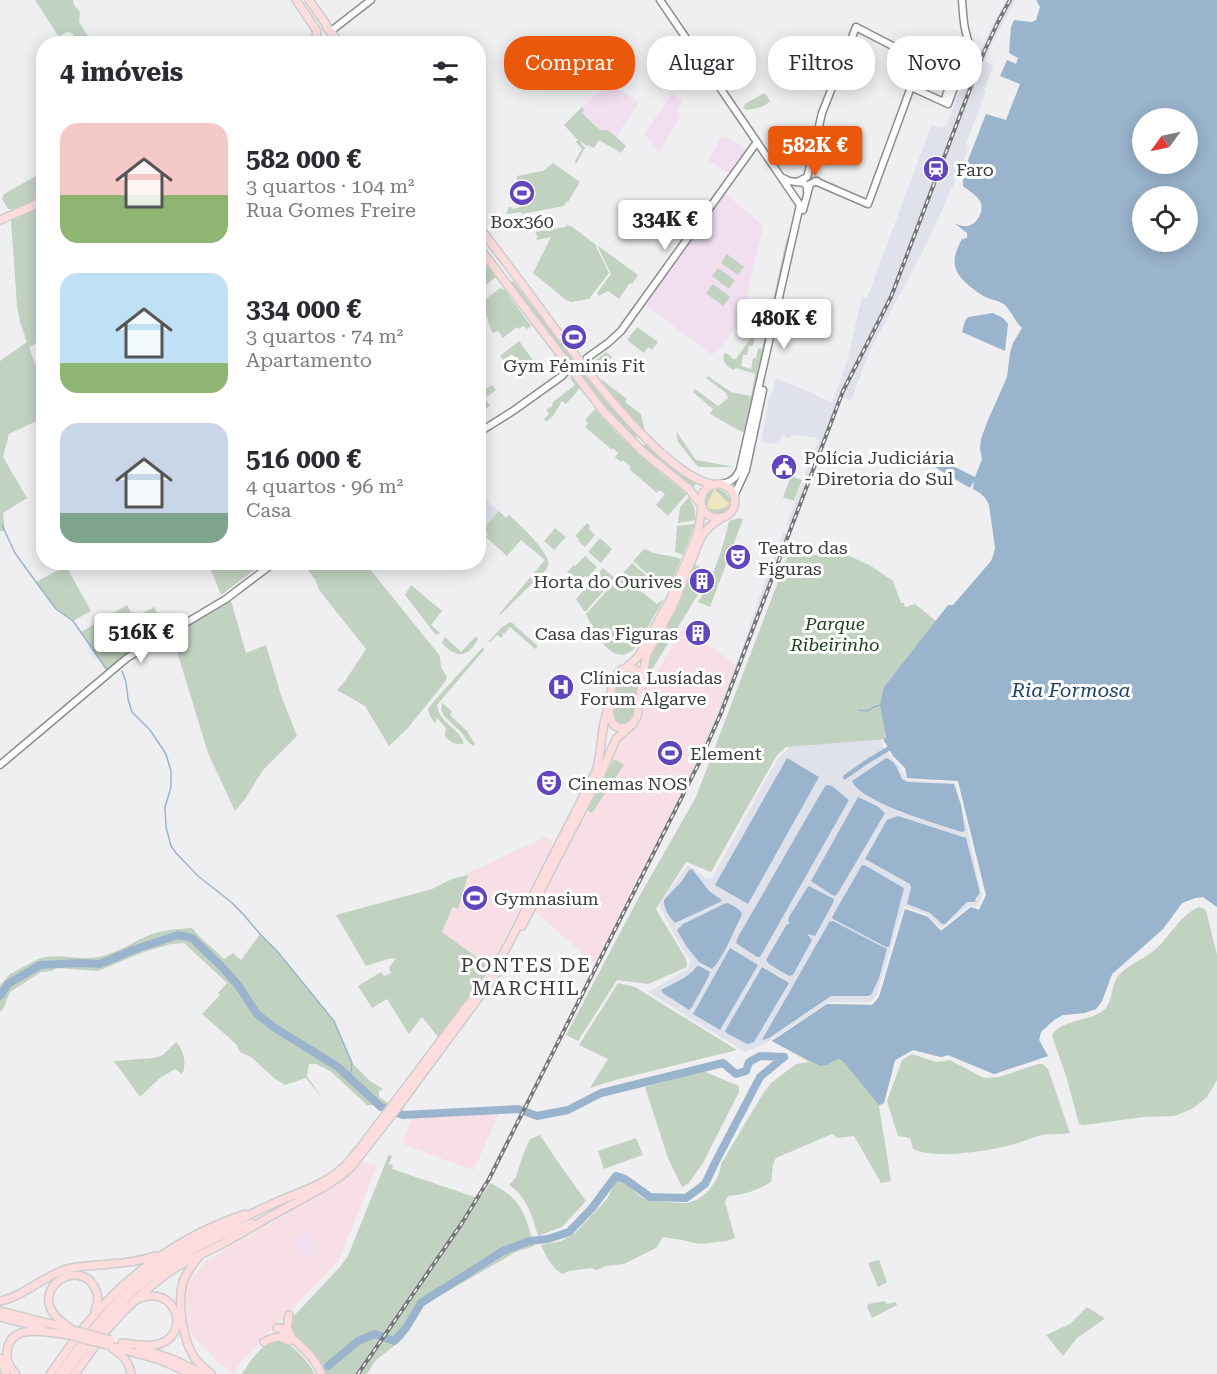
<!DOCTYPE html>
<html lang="pt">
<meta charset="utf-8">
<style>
:root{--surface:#fff;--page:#f7f7f7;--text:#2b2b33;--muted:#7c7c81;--accent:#ea580c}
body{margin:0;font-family:"Roboto Serif",serif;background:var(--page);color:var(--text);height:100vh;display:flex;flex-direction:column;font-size:22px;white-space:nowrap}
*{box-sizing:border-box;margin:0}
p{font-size:20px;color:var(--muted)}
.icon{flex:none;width:33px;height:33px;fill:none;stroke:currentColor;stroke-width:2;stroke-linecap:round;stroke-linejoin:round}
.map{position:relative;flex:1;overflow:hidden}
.side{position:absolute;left:36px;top:36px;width:450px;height:534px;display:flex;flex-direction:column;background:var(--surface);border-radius:24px;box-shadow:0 3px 15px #0003}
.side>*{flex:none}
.top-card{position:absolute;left:504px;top:36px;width:570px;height:54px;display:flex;gap:12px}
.needle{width:39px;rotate:237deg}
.fabs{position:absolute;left:1132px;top:108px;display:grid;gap:12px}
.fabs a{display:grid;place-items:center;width:66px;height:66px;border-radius:50%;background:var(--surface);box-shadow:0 3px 15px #0003;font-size:30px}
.price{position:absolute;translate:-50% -51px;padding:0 14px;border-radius:6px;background:#fff;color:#222;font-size:20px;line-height:39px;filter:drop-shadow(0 2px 3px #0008)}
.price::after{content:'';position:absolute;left:50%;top:36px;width:18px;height:14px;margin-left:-9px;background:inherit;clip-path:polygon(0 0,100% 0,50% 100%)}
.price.active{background:var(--accent);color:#fff}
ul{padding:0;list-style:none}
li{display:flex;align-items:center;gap:18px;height:150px;padding:0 24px}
li span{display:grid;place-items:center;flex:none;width:168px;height:120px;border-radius:18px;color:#555}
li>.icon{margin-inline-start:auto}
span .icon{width:72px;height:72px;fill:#fffc;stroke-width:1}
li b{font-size:26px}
h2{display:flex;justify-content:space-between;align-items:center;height:72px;padding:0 24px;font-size:26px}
.tag{padding:0 21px;border-radius:24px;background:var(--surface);box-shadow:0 3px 15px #0003;font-size:21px;line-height:54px}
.tag.active{background:var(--accent);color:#fff}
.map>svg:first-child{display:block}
</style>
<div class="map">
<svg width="1217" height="1374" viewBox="0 0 1217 1374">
<rect width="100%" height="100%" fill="#efeff2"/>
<path fill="#f8dee5" d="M684,626L718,652L736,664L716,716L680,795L595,964L533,910L613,750L616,748L623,737L637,726L641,720L647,684L646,673L653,675L656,673Z
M543,838H547L551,840L553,845L552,847L490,967L442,933L454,907L458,908L468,873Z
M499,1113L474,1170L409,1147L402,1143L412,1118Z
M361,1162L377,1164L361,1206L338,1261L270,1331L243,1360L233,1374L217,1361L189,1330L185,1294V1288L193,1275L206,1261L329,1189L349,1175Z"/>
<path fill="#dfe1eb" d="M1007,0H1016L992,43L985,61L993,66L984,90L986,91L966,144L969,147L957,177L925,247L871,349L851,400L842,397L792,529L786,526L819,438L791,435L790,438L782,435L779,443L777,444L761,442L770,394H772L776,378L812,393L832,403L847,362L862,297L867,298L929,132L932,125L941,128L947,125L960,90L965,88L968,85L977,63V57L978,56L994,21Z
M483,498L499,511L483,529L479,525V504Z
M783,533L790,535L731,690L681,798L680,795L716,716L745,641L757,604Z
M876,727L884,748L899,766L907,780L955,783L966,823L982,897L976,907L970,905L941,928L928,915L904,906L876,996L871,1002H829L765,1044L745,1052L648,992L688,969L691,961L680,945L660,907L662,900L688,865L706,878H712L774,765L782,754L793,744Z"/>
<path fill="#f1dff0" d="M607,82L639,102L616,137L608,131L600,130L582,112V107L598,91L600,92Z
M672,93L683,101L677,111L681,114L660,152L644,134Z
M722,136L737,143L747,150L730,174L708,160Z
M725,193L758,221L762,225V232L741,319L717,352L711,354L645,305Z
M312,1232L319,1253L303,1259L295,1238Z"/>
<path fill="#c2d2c0" d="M35,0H73L74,5L80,12L79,22L92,43H78L72,33L66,32L59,37Z
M896,52L910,60L902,80L890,73Z
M764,93L766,94L770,101C764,108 756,108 747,110L743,108L745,104Z
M582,107L584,110L582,113L600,130H608L626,146L621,153L599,140L594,148L588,145L587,146L579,140L585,148L576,164L575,161L582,149L576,142L578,140L564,125Z
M553,163L580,182L568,202H566L564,206L521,214V212L506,214L509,207H511L512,209L521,207C516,199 520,197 515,188L516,186H518L517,176L543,171Z
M43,172V195L14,210L8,209L2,199L4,194Z
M43,205V340L29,347L38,372L43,371V418L9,434L3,457L27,498L3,513L5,531H0V361L27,342L20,322L17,306L11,220Z
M567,225L571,226L595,244L609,273L589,299L571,302L566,300L533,273L551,237L537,240L536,239L538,237L535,232L565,227Z
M787,237L789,240L747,429L745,432H742L710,414L713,409L693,392L695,389L718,406L728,398L726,393L706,378L708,376L731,392L751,396L755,374L736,368L734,370C727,367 722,362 724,354C729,353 730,356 733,359H736L752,336L755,337L753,346H749L747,355H743L741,366L751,369L753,358H756L758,348L762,349Z
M597,245L638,275L632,284L630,283L619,299L608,291L599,296L597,293L611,274Z
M727,254L744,267L738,275L721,263Z
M479,264H485L496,277L486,285L481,278L479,280Z
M718,268L735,280L729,289L712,276Z
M513,281L536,311L542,315L604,397L638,435L637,438L633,436L606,407L602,406L511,285L510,283Z
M713,284L730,297L723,306L706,293Z
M500,288L505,290L531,326L527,329L523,326L519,329L517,327L503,338L498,331L493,333C489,327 489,321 486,315C483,310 480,307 479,302L481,303Z
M637,327L658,342L652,350L648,347L644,353L627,340Z
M519,341L533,360L523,368L512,354L503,360L500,356Z
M606,352L612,357L596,375L588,365V362L591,364Z
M572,377L580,388L566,404L562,401L553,416L546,422L544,419L549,414L546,409L552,407L553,402L575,385L570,378Z
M602,380L627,399L625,402L641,414L645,432L610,393C609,389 605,384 601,382Z
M492,385L496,390L485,398L490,406L482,412L479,403V390L484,386L486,389Z
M595,409C622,441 654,468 687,494L668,516L656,505L665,494L659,490L657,493L629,469L631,467L623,460L621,462L615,457L618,453L613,448L612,450L585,427L588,423L585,420Z
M676,431L696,460L735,467H698L678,442Z
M643,445H646L663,459L697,483L692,489L654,458L643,447Z
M791,476L802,480L794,501L783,497Z
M714,488C724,489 734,497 729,508C718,529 687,499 714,488Z
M689,497L694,507L696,520L678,523L680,507Z
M499,511L506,518L509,515C519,524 545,548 548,561C549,566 548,566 546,570L500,615L499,614L545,560L521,540L507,556L486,537L488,534L483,529Z
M739,518L743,519L710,607L698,602C713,578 723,549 729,521Z
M587,523L590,526L589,529L595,535L585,547L578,541L579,539L575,536Z
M695,524L683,555L675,552L677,526Z
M555,528L566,537L554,550L544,541Z
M600,538L612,549L601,563L588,552Z
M792,545L815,555L841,552L871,566L893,581L901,603H904L905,607L915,604L936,621L884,687L883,722L886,739L786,747L777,755L711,872L686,862L656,909L686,959L687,967L648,984L617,980L578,1041L566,1035L639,897L696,797Z
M645,549C655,556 670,554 681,559L668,591L662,587L633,561L643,550Z
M585,556L597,567L588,577L585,576L576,586L571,582L574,579L567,572L574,565L575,566Z
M208,563H214L219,570L232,563H263L261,565L221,595Z
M302,563H365L440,656L441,667L447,677L445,682L408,728L389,746L365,706L337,690L345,681L366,649L319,590L315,579Z
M632,563L648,577L638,589L657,604L664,599L636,647C613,671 594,632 586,614Z
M694,564L700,567L693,587L700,591L653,668L651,671H649L647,665L652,653L677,606Z
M66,566L91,611L73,621L56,609L36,582Z
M603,568L615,578L586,611H584L576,599Z
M411,585L442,611L431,625L440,633L437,635L435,634L405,595Z
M231,601L246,653L266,645L281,695L297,736L263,770L245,799L235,811L208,753L172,635Z
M127,605L134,618L154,607L166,629L137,646L107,670L81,632Z
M510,622L514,624V625L538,646L535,649L510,627L504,634L501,633L503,635L501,638L497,635L490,642H488L502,627Z
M476,636L478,639C468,658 456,659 442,643L445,637L461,652Z
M483,647L484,650L437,705C439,723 458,727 464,743C457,747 449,741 445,736L446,728L437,718L435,724L430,716L428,709L434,701Z
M629,670L635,672L640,682L635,715L629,724L621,725L614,719L613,713L618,679L620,674Z
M442,703L452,711L450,715L467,731L475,744L474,746L469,743L461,732L444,716L441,709Z
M1064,741L912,1047L1037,1027L1109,971L1199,880L1217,907L1203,897L1195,898L1182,903L1163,929L1112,974L1102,1001L1096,1009L1084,1013L1063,1015L1054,1020L1041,1031L1039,1040L1048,1056L994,1074L948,1055L941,1057L913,1050L895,1060L884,1103L879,1106L891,1181L881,1183L854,1136L838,1138L832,1134L776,1158C771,1166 773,1174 771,1182C758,1190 744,1195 728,1196L725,1202L735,1238L727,1241L699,1244L682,1240L663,1237L656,1248L624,1264L606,1266L597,1270L591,1268L569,1271L562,1274C551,1266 546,1257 541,1245L561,1241L575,1233L607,1199L617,1179C629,1182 633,1192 643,1198C650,1201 659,1201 667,1202C687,1204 699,1204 712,1186C717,1178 720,1173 721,1164L762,1095L771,1083L796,1064L809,1062L772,1041L827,1004L872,1005L879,997L905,909L928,917L941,931L971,907L979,910L986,895L958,781L907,778Z
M614,759L624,765L592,813L587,810L589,806H590L592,803L591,802Z
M468,875L458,909L453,907L442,932L490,967L439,1038L422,1017L409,1034L387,999L372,1008L358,986L381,972L384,976L391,973L389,968L396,958L388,959L366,966L336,915L432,889L452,879Z
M1199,907L1202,908L1206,910L1217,955V1080L1207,1097L1192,1109L1174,1116L1144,1117L1084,1125L1079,1124L1066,1076L1052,1036C1058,1020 1089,1022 1104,1010C1113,1002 1111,985 1118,976C1128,964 1145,959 1156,949C1171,935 1179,916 1199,907Z
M192,928C201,940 214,948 224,959L233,953L241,960L260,934L277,951L334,1021L352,1063L370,1081L383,1089L379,1091V1097L390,1104L384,1111L375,1105H367L330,1071L316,1064H309L307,1076L322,1098L306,1078L285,1085L274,1078L251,1057L240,1052L236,1044L202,1014L220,995L218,993L227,983L184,943L171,944L144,952L98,971L57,968L51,971L41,972L10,992L3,1009L0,1012V985L10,974L38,959C58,952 79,961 98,957C120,953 138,937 159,932C170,929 181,929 192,928Z
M618,983L635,987L737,1050L615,1080L590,1088L608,1059L579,1045Z
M176,1042C184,1050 187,1064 182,1074L175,1069L160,1078L140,1097L114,1061L154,1058L163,1055Z
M912,1054L936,1062L950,1060L984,1078L999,1077L1038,1064H1043L1048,1069L1070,1133C1059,1135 1048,1133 1038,1136C1028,1139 1020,1143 1011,1145C987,1151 935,1160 913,1149L910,1138L898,1136L887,1101L902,1060Z
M703,1071L739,1086V1092L703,1163L689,1183L682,1187L668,1158L645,1087Z
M540,1135L560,1165L586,1201L562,1227L538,1236C533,1218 526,1195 509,1185L516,1177L524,1152L530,1139Z
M636,1138L643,1155L604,1169L598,1151Z
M391,1149L389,1155L392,1156L389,1164L393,1165L392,1169L475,1197H481L490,1183C496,1186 502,1189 507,1193C524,1205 529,1227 534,1246L516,1252L424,1305L403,1339L376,1360L367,1374H323C319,1352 285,1342 291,1319L340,1267L348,1256Z
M879,1260L887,1282L878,1287L868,1263Z
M885,1301L887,1304L896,1302L897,1305L872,1318L867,1307L868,1304Z
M1087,1307L1104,1318L1103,1320L1077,1338L1063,1356L1046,1335L1070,1324Z
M279,1340C290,1342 311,1363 314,1374H242C251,1360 262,1342 279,1340Z"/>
<path fill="#f0e6c1" d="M714,489L730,504C722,510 715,511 706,508Z"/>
<path fill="#9ab4cd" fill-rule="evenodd" d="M1036,0H1217V907L1203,897L1195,898L1182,903L1163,929L1112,974L1102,1001L1096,1009L1084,1013L1063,1015L1054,1020L1041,1032L1039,1040L1048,1056L994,1074L948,1055L941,1057L913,1050L895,1060L884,1103L879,1105L842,1060L838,1059L826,1065L820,1066L772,1041L827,1004L872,1005L879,997L905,909L928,917L941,931L971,907L979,910L986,895L958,781L907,778L905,768L893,756L884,741V739L886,738L880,705L884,687L948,605H953L991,561L993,556L995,548L989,505C985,496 981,493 973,489L974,481L970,488L933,466L937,458L975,477L982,459L980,449L981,439L988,420L1007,377L1010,353L1013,343L1022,328C1015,322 1012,312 1005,305C1000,301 993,300 988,298C982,296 977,292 972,288C952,272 950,261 962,239L967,238V233L954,223C959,225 963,227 968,226C977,224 984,211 981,203C978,196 969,191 963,186V173L986,114L1006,120L1020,84L1000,76L1007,60L1016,64L1018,58L1009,53L1011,27L1014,20L1032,22L1036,20L1040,7ZM1143,118H1188V164H1143ZM1143,196H1188V242H1143Z
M993,313L1003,318L1008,324L1005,351L962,332L965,321L968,317Z
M787,758L819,777L748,904L715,885Z
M886,758C896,761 898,771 902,779L907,782L954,784L961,805L965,831L962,832C940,825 860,802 852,781Z
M827,785L832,786L849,800L760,957H757L736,943L738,937L825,786Z
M858,797L877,806L885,813L838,893L835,896L832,895L811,881Z
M898,816L966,838L980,893L976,898L975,902H967L945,924H942L930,913L907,904L911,888L910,884L865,859L887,820Z
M862,865L866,866L904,888L889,947H886L833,919L832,917Z
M692,869L709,891L722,900L720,902L675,923C670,918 663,907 664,900L682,881L689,870Z
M809,886L834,899L833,903L815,936L807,934L812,940L793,975L789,976L769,964L766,960L787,924H790L788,921L789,917L807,888Z
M726,903C732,904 739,909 742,913L741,917C733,932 724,957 712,969L699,962L687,947L677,930L683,924Z
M833,921L887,949L879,978L871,995L867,996H831L769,1038L762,1040L827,926L829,922Z
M730,948L758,965L720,1030L693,1014Z
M697,966H699L710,972L709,976L692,1007L689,1010L663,993L661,990C673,983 689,978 697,966Z
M762,967L789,983L754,1042L747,1044L728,1034L725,1031Z"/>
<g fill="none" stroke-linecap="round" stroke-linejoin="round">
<path stroke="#9ab4cd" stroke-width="1.5" d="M2,525L15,553L36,582L56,609L73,621L107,670
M122,671L126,682L128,699L132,712L150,730L166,754L171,771V787L165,807L166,827L171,846L176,853L198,876L231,902L243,914L260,934L277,951L334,1021L352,1063L350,1079
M859,710L867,711L874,707L880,705"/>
<path stroke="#9ab4cd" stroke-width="4.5" d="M845,777L868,761L888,749"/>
<path stroke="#9ab4cd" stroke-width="8" d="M0,996L8,984L40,965L78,963L100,964L133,950L178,935L192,938L220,965L238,985L257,1014L275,1028L338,1067L381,1107L403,1115L518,1109L537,1116L568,1110L601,1093L723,1063L736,1074L746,1071L749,1062L760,1056L784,1057
M328,1366L358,1341L375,1334L394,1341L406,1328L421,1303L503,1251L529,1241L548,1239L569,1232L592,1208L616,1176L625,1179L650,1197L686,1198L705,1184L716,1161L760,1077L784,1057"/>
<g stroke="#8d8d90" stroke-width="9">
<path id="secondary" d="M660,0L800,205L740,469C736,479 730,483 719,484
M962,0C963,11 963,23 966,33C972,57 978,58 964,83
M331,31L371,0
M944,102L952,78
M783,178L789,181L804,183L807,187V191
M799,181L807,177L808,174L822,113L856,27L964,83
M815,181L868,204L911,87L948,104L955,85L952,77
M803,210L810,184L817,181
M587,358L608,343L621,331L757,142
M478,433L513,411L562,376L567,370L569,365
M734,496L746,470L763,390
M0,765L127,658L226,599L275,562"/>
</g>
<g stroke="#cccdcd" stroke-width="10">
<path id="primary" d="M296,0L317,31L316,36L319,41
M309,0L326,24L327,28C330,30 337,40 340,44
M326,43L331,40L332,35
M0,220L28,208L44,200
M478,226C503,258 527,290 550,322C585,368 618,413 660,452C677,466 693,481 715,485
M478,246L604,412L643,452L689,489L701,505
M701 501a17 17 0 1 1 34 0a17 17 0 1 1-34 0Z
M627,667L639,656L672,596L698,532L702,507
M642,680C640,673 636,668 629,668C612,666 608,703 610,716C613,733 630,730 637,717L646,656L673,606L701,537L709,527L721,518
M522,926L601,774L616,739L633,724
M198,1258C192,1265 186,1273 183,1282C177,1301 183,1341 194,1357C198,1363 205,1369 211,1374
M0,1301C25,1296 43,1276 67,1269C81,1265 95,1266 109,1264C125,1263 140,1261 155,1256
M0,1311L67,1328
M289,1315L287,1328L291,1336
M0,1317L43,1328
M277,1328H280C295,1341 315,1355 321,1374
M73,1330C66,1325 59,1321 54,1314C33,1286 80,1258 95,1288C99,1296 99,1303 95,1311
M264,1342C273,1337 280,1335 289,1341
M122,1343C132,1344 145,1347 155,1345C194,1337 176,1282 138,1299
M107,1345L160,1360L192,1374
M112,1348C122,1355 129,1361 131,1374
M140,1348L172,1359L204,1374
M0,1358L6,1374
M16,1374C10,1368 6,1361 7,1352C10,1321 49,1333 69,1335
M50,1374C62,1358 73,1341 85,1326C128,1273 180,1236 245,1214
M59,1374C94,1326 127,1282 180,1251C209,1235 240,1219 270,1205C293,1194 320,1187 339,1171C348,1164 354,1155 361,1147L494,970L509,943L596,771C603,749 600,725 610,704
M66,1374C87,1344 109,1314 136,1289C169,1260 211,1239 251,1223
M75,1374L105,1332L124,1311L144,1292L166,1274L180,1265L228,1241L271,1216L324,1187L342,1175L352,1166L398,1107L499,970"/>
</g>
<use href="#secondary" stroke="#fff" stroke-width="6"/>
<use href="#primary" stroke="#fddcdd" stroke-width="7"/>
<g stroke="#757678" stroke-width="4">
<path id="rail" d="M358,1374L462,1223L489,1179L700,761L721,713L843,391L891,297L984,52L998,22L1010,0"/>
</g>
<use href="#rail" stroke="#fff" stroke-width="1.5" stroke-dasharray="4.5" stroke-linecap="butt"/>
<g stroke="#cccdcd" stroke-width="10" stroke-linecap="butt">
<path id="primary-bridge" d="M73,1330L111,1340
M69,1335L107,1345"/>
</g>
<use href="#primary-bridge" stroke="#fddcdd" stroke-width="7"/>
</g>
<defs>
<g id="station-disc" transform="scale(1.35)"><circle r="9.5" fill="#6145bd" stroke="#fff"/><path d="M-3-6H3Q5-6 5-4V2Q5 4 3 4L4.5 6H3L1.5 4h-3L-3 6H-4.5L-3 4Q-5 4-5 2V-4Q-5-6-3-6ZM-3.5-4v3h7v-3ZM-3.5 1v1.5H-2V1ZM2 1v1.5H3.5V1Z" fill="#fff"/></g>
<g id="stadium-disc" transform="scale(1.35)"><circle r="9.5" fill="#6145bd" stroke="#fff"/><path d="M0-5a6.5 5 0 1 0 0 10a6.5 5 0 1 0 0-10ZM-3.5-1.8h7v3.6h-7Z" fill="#fff"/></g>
<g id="civic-disc" transform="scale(1.35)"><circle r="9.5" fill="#6145bd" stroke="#fff"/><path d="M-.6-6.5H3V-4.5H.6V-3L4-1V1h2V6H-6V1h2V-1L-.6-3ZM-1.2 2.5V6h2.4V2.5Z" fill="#fff"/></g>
<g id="theatre-disc" transform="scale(1.35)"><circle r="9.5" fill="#6145bd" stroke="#fff"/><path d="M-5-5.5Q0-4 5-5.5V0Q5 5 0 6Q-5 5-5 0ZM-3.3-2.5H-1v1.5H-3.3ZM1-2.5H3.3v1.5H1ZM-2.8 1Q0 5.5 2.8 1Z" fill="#fff"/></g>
<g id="building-disc" transform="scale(1.35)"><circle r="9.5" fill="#6145bd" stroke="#fff"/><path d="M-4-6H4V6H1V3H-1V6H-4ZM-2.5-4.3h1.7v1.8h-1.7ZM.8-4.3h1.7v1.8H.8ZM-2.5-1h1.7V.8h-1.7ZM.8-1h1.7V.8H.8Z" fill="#fff"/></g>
<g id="hospital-disc" transform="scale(1.35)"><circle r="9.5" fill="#6145bd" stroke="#fff"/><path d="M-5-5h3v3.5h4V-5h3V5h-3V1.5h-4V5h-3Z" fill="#fff"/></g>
</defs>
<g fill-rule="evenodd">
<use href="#station-disc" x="936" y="169"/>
<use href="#stadium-disc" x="522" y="193"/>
<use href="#stadium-disc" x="574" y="337"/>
<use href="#civic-disc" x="784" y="467"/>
<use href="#theatre-disc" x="738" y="557"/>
<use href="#building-disc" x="702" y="581"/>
<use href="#building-disc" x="698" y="633"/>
<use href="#hospital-disc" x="561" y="687"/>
<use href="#stadium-disc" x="670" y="753"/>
<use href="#theatre-disc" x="549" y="783"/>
<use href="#stadium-disc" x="475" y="898"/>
</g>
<g text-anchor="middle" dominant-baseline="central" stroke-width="6" stroke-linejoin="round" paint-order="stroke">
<g font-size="18" fill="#3c3d3e" stroke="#fff" text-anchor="start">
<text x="956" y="169">Faro</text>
<text x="522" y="221" text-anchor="middle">Box360</text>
<text x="574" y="365" text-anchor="middle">Gym Féminis Fit</text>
<text x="804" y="457">Polícia Judiciária<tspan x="804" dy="21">- Diretoria do Sul</tspan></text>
<text x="758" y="547">Teatro das<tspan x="758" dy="21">Figuras</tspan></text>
<text x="682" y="581" text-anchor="end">Horta do Ourives</text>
<text x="678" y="633" text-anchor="end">Casa das Figuras</text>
<text x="580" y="677">Clínica Lusíadas<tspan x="580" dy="21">Forum Algarve</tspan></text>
<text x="690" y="753">Element</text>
<text x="568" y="783">Cinemas NOS</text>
<text x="494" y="898">Gymnasium</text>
</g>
<g font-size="18" font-style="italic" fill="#1d411a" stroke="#fff">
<text x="835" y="623">Parque<tspan x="835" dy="21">Ribeirinho</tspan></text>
</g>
<g font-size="20" font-style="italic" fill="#1d4468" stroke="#fff">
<text x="1071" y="690">Ria Formosa</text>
</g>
<g font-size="20" letter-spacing="1.5" fill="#3c3d3e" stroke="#fff">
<text x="526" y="965">PONTES DE<tspan x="526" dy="23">MARCHIL</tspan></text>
</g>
</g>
</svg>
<div class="fabs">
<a><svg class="needle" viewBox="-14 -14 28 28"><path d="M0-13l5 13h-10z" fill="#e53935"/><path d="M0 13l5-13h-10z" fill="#7c7c81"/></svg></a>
<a><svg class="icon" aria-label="locate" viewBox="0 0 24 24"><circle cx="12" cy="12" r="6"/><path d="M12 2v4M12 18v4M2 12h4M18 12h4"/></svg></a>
</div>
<b class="price active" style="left:815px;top:177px">582K €</b>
<b class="price" style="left:665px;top:251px">334K €</b>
<b class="price" style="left:784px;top:350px">480K €</b>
<b class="price" style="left:141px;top:664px">516K €</b>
<div class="top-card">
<a class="tag active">Comprar</a>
<a class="tag">Alugar</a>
<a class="tag">Filtros</a>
<a class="tag">Novo</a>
</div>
<section class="side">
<h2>4 imóveis<svg class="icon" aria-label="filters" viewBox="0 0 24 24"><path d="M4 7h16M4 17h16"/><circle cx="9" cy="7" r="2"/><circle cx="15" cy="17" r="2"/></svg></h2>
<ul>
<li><span style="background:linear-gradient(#f6c9c9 60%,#8fb573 0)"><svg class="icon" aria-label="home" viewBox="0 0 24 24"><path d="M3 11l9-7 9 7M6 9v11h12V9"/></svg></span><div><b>582 000 €</b><p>3 quartos · 104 m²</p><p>Rua Gomes Freire</p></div></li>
<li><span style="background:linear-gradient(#bfe0f5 75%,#8fb573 0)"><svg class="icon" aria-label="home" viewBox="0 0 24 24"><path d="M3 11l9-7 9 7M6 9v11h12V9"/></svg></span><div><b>334 000 €</b><p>3 quartos · 74 m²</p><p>Apartamento</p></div></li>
<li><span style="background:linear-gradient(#c9d6e8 75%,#7fa58c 0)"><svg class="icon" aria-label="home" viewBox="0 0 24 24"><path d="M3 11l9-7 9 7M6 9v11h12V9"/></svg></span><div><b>516 000 €</b><p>4 quartos · 96 m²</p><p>Casa</p></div></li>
</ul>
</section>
</div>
